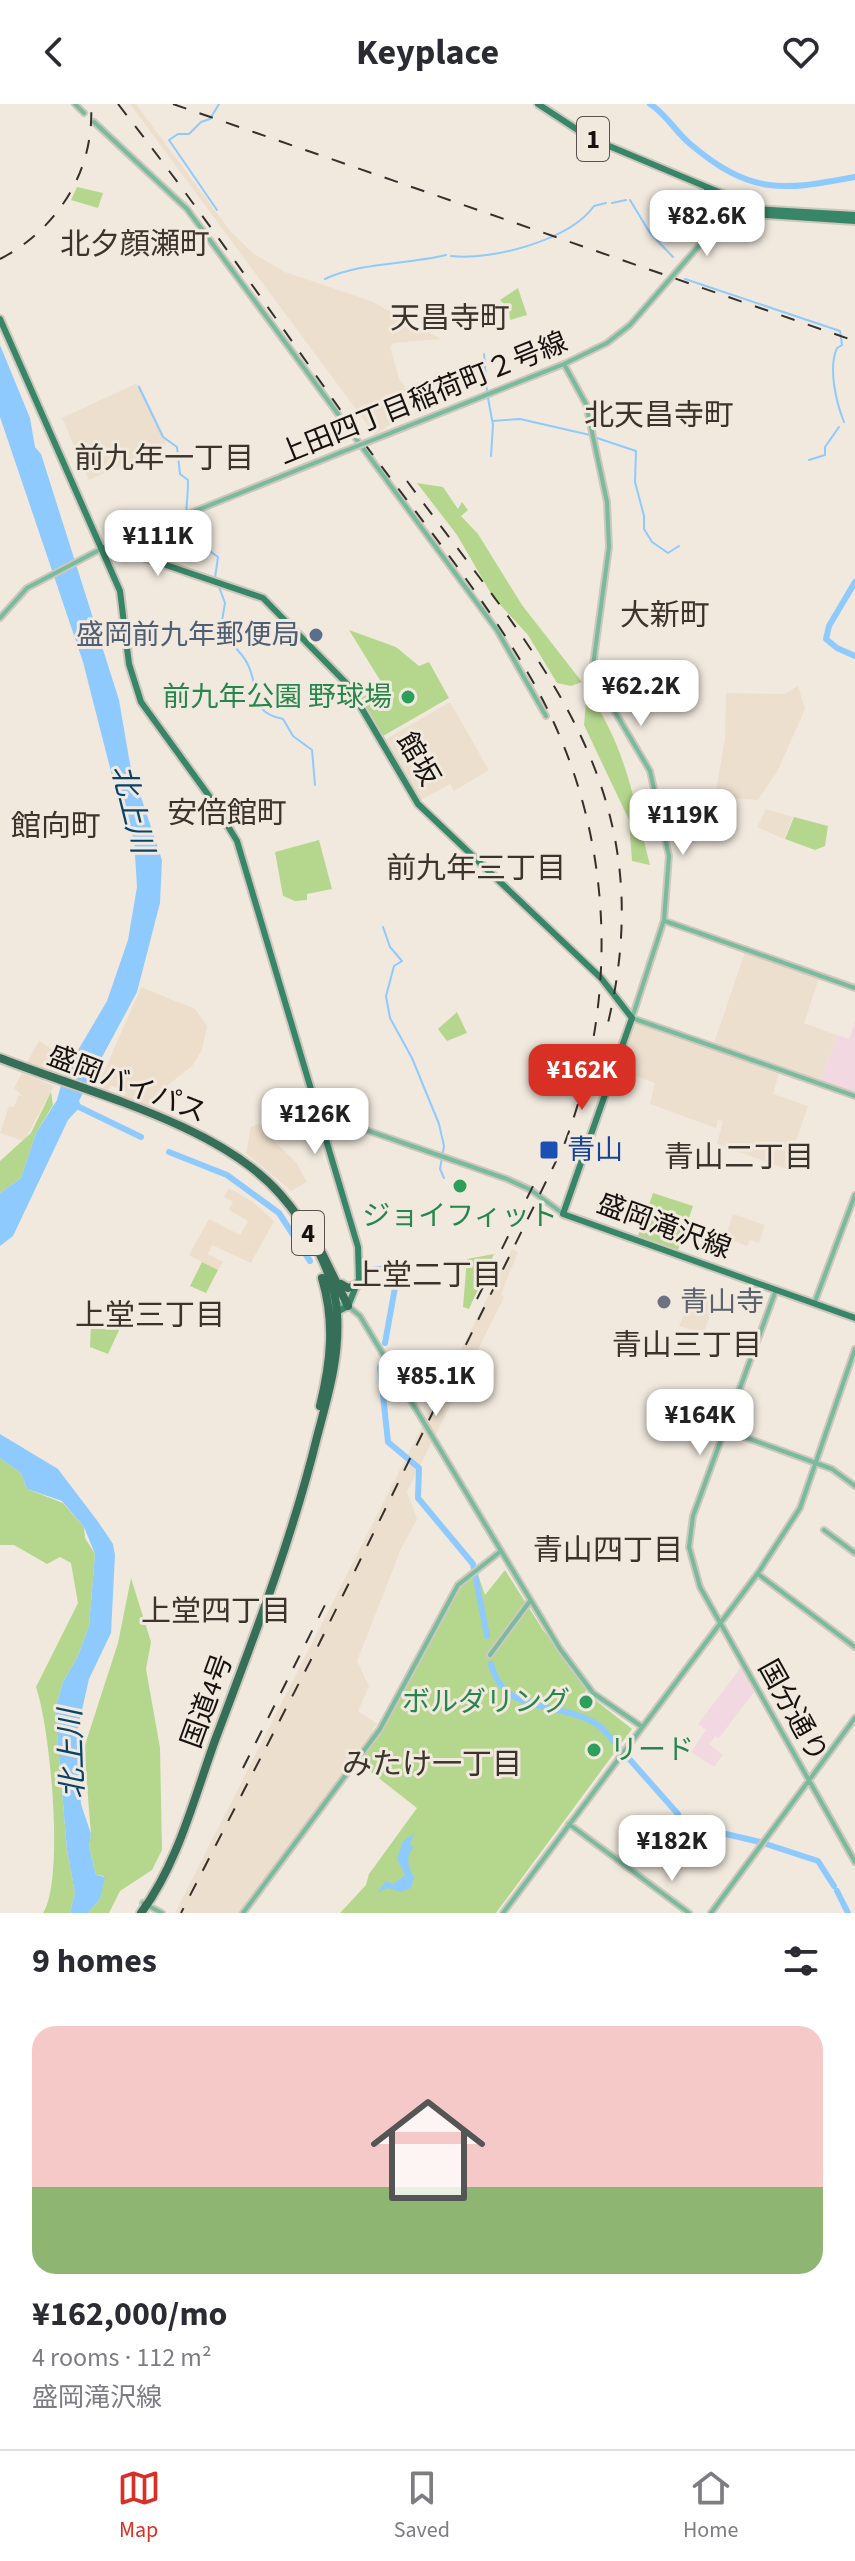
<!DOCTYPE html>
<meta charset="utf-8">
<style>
:root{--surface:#fff;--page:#f7f7f7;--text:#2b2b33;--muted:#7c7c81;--line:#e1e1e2;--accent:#d93025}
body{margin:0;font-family:"Source Sans 3","Noto Sans JP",sans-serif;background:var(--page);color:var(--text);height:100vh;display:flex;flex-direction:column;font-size:30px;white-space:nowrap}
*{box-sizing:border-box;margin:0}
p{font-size:26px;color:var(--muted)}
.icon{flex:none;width:44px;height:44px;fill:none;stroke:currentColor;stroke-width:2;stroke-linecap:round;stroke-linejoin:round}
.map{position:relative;height:1809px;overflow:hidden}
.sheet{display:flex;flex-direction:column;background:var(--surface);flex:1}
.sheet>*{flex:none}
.price{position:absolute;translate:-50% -68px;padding:0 18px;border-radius:16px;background:#fff;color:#222;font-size:26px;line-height:52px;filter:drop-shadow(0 2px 4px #0008)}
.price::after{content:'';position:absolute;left:50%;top:48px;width:24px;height:18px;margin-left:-12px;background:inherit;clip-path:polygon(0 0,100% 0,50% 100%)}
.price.active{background:var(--accent);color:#fff}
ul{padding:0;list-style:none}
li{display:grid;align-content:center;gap:16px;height:424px;padding:0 32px}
li span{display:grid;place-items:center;height:248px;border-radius:24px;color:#555}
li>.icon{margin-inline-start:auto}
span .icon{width:144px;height:144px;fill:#fffc;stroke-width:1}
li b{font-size:34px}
h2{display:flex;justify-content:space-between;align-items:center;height:96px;padding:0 32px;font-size:34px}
header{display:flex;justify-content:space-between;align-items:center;height:104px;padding:0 32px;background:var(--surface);font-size:36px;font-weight:700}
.tab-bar{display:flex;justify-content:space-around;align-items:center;height:112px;border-top:2px solid var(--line);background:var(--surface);font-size:22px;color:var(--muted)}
.tab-bar a{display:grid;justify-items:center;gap:4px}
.tab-bar .active{color:var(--accent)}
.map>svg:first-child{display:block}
</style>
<header><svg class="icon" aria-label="back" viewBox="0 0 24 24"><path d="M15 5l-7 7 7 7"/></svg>Keyplace<svg class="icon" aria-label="heart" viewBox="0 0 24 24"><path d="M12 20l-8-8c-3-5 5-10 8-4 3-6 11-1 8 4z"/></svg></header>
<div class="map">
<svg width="855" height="1809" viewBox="0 0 855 1809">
<rect width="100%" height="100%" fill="#f1e9de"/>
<path fill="#eddecb" d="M141,883L195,905L207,922L202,946L192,962L168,981L153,1007L122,995L126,989L111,981L107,989L101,986L100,977Z
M39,937L67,955L60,972L26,960Z
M22,969L54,982L24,1037L0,1029L9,1002L14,1003L19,991L24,993L14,984Z
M269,1016L272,1035L296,1058L307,1078L291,1087L246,1049L251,1023Z
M229,1084L253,1098L274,1117L251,1159L212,1141L208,1150L223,1158L218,1166L189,1151L209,1115L240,1131L248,1117L229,1106L233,1098L224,1093Z"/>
<path fill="#eddfce" d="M130,0H136L231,128L254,150L285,168L371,197L441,235L394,239L390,243L399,275L419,300L375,331Z
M135,280L140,281L166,336L165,342L89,376L62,314Z
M798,582L805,605L778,666L758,696L715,693L725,634L726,589L784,590Z
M450,598L489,666L454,687L450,680L421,696L386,635Z
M766,705L793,713L784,735L757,723Z
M745,848L819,874L804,919L837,931L821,976L714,939Z
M635,919L779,970L773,990L808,1002L786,1065L717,1040L723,1017L718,1016L716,1024L650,1000L655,979L617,965L632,921Z
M733,1110L765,1121L759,1139L750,1136L747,1142L725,1134Z
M512,1145L518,1148L501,1190L504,1193L407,1388L417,1415L401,1445L357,1557L369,1582L358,1607L379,1621L374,1622L371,1632L239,1809H175Z
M693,1189L714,1197L704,1230L679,1222Z"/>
<path fill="#f2d9e1" d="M855,917V988L821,976L837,931L849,935Z
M741,1563L755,1587L719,1634L715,1632L709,1640L723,1651L714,1663L691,1648L706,1626L698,1620Z"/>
<path fill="#b5d78d" d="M77,83L103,89L98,104L71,96Z
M518,184L527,211L510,216L509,205L500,196Z
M417,379L443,383L458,405L462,398L468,406L461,412L478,430L522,501L582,578L571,582L557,579L528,531L493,493L457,431Z
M349,526L396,543L419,562L429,558L449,594L383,632L361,594L383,581Z
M587,586C628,648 632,691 650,761L632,757L629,716L584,621Z
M794,713L828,722L825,742L815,746L785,735Z
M319,736L332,785L307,790V796L295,797L283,792L275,748Z
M457,908L467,929L447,937L438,925Z
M51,988L53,1001L36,1029L21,1074L0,1089V1057L31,1029Z
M653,1089L693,1102L678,1146L638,1132Z
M494,1150L469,1205L463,1203L467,1155Z
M202,1158L218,1166L206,1189L190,1182Z
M91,1219L120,1224L108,1250L90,1243Z
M0,1354L21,1369L27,1385L63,1399L84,1423L85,1434L95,1450L89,1522L78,1552L63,1578L55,1605L67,1746L75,1789L70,1809H43C65,1775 50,1623 36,1583L78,1499L71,1459L60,1453L47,1460L14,1441H0Z
M476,1465L485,1491L505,1466L543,1526L587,1584L585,1588L632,1625L496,1809H340L366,1781L369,1770L417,1704L358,1658C401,1600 429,1513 476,1465Z
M131,1474L151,1538L146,1565L160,1644L162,1746L152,1766L120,1787L109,1809H88L100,1795L104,1772L96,1771L89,1743L91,1730L84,1644L118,1539Z"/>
<path fill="#8fcafe" d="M0,241L30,314L35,343L41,350L119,596L130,660L162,756L160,799L137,888L86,983L79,997L81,1002L68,1016L13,1132L0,1142V1089L21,1074L36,1029L57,996L64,970L107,897L128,836L137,783L134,735L119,699L83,558L0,313Z
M0,1330L58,1365L99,1419L113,1440L115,1451L111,1529L89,1575L77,1628L81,1700L91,1730L89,1743L96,1771L105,1773L100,1795L88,1809H70L75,1789L67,1746L55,1605L63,1578L78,1552L89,1522L95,1450L84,1423L62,1397L27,1385L21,1369L0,1354Z
M415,1729L410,1739L413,1744C404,1755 410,1764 414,1774L411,1784L401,1788L388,1784L377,1789L386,1777L393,1780L405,1771L397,1755L403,1737Z"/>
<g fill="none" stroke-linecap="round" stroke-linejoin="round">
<path stroke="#8fcafe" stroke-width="2" d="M630,96L650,129L673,153
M612,99L626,96
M217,106L169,36L178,30H189L201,18L210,15L219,0
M451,152C491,157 570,136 594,102L606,99
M325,175C362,158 405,161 446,151
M685,175L840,227L842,241L837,244C828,264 836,298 844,318
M484,250L487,288
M139,283L163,333L177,343L180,370L188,376C188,422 174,422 218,453L215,474
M488,294L493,321L491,352
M492,317L520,315L590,331
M597,334L636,347L635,378L644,412V425L652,438L668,449L679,442
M809,356L825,351V343L839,323
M218,480L225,499L222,517L229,524L227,533C234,544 244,550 249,563C260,589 249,608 283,615L293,632L312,646L315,681
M383,823L390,843L402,857L394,862L386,892L390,914L412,954L439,1020L444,1042L440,1065L444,1074"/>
<path stroke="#8fcafe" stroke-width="6" d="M650,0C666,10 675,27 689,39C750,91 781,87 855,73
M855,478L829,522L826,535L837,544L855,552
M75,1001L141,1033
M169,1048L227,1071L279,1109L310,1157
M365,1167L394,1163L398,1167L385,1239
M380,1263L388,1338L419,1364L418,1394L473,1460L487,1532
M491,1560C504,1614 563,1595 601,1623L678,1710
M682,1714L696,1723L760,1738
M766,1740L818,1757L834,1782
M837,1787L848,1809"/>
<g stroke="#cec7bd" stroke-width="8">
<path id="minor" d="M75,0L84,9
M94,18L187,105L497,526L546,612
M737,116L755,111
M564,260L586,300L607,398L609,443L592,569L650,667L669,752L664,816L632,914L855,992
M388,330L564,260L607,239L630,221L703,137L745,109
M0,514L27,484L103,444L342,348
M665,817L855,884
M320,1010L507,1075L531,1086L562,1109
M776,1186L693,1412L689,1443L700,1483L855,1758
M336,1199L348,1202L360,1212L560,1545L593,1589L641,1622
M814,1200L855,1091
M725,1326L832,1365L855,1382
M824,1426L855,1449
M758,1470L855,1543
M490,1551L530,1497
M569,1720L689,1809
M143,1799L162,1809
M243,1809L380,1625L458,1481L501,1447
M503,1809L758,1469L800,1404L855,1245
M711,1809L855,1614"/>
</g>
<g stroke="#cec7bd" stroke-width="10">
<path id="major" d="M538,0L590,34L733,94L752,105L855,111
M706,88L749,110L855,117
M0,215L120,487L129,560L141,598L212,696L237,737L358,1143L359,1175L348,1202L335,1209
M103,444H116L263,494L348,581L418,700L601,874L632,914L563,1110L855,1214"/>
</g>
<g stroke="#cec7bd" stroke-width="12">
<path id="highway" d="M0,954C86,988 219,1020 280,1090C306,1119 335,1169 337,1209C340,1253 328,1291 317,1333C292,1435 254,1533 217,1631C195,1690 179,1758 141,1809
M322,1149L348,1202
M341,1180L348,1184L357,1181
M320,1302C331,1257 335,1218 322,1174"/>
</g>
<use href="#minor" stroke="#78bb9d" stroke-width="4"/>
<use href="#major" stroke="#378667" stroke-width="6"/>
<use href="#highway" stroke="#356f57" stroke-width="8"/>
<path stroke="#34302c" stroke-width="2" stroke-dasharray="14 14" stroke-linecap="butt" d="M118,0C201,106 278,218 356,328C417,412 487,494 537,585C614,726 621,892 564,1041L318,1542L181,1809
M173,0L855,237
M0,155C58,125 95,66 91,0
M407,377C538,555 666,683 607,923
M477,1195L534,1080
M243,1664L326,1499"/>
<g stroke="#cec7bd" stroke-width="8" stroke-linecap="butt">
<path id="minor-bridge" d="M342,348L388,330"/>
</g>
<use href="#minor-bridge" stroke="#78bb9d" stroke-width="4"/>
</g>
<circle fill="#5c6f8a" stroke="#f1e9de" stroke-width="3" cx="316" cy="531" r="8"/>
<g fill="#2e9e5b" stroke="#f1e9de" stroke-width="3">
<circle cx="408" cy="593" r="8"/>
<circle cx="460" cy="1082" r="8"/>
<circle cx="586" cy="1598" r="8"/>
<circle cx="594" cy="1646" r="8"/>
</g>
<rect fill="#1a4fb4" stroke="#f1e9de" stroke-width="3" x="539" y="1036" width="20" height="20" rx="4"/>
<circle fill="#6b7280" stroke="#f1e9de" stroke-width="3" cx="664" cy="1198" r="8"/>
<g text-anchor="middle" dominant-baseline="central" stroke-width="6" stroke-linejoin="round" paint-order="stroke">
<g fill="#f1e9de" stroke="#57524d" stroke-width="2">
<rect x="577" y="13" width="32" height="44" rx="6"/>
<rect x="292" y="1107" width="32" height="44" rx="6"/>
</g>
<g font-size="26" font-weight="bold" fill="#15120f">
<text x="593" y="35">1</text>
<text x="308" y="1129">4</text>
</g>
<g font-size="28" fill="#15120f" stroke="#f1e9de">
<text transform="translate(423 294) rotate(-22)">上田四丁目稲荷町２号線</text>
<text transform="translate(418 655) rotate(60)">館坂</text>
<text transform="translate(127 980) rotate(21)">盛岡バイパス</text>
<text transform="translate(664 1122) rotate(20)">盛岡滝沢線</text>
<text transform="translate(207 1597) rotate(-70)">国道4号</text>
<text transform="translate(793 1607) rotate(61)">国分通り</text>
</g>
<g font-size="28" fill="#4e5e75" stroke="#f1e9de" text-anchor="end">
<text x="300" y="531">盛岡前九年郵便局</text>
</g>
<g font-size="28" fill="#27864d" stroke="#f1e9de" text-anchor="end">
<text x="392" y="593">前九年公園 野球場</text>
<text x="460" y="1112" text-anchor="middle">ジョイフィット</text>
<text x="570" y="1598">ボルダリング</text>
<text x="610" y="1646" text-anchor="start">リード</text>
</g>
<g font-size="28" fill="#164399" stroke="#f1e9de" text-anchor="start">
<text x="567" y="1046">青山</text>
</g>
<g font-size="28" fill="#5b616d" stroke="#f1e9de" text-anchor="start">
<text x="680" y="1198">青山寺</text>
</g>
<g font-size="30" fill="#3b342c" stroke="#f1e9de">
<text x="135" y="140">北夕顔瀬町</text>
<text x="450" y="214">天昌寺町</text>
<text x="659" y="311">北天昌寺町</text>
<text x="164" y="354">前九年一丁目</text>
<text x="665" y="511">大新町</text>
<text x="227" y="709">安倍館町</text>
<text x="56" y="722">館向町</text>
<text x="476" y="764">前九年三丁目</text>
<text x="739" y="1053">青山二丁目</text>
<text x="427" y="1171">上堂二丁目</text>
<text x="150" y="1211">上堂三丁目</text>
<text x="687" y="1241">青山三丁目</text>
<text x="608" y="1446">青山四丁目</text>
<text x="216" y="1507">上堂四丁目</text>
<text x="432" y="1660">みたけ一丁目</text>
</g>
<g font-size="30" font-style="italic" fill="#08436c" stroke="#f1e9de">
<text transform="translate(132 705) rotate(76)">北上川</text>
<text transform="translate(72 1650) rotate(-92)">北上川</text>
</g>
</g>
</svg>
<b class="price" style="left:707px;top:154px">¥82.6K</b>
<b class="price" style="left:158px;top:474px">¥111K</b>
<b class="price" style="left:641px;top:624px">¥62.2K</b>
<b class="price" style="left:683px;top:753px">¥119K</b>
<b class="price active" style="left:582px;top:1008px">¥162K</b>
<b class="price" style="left:315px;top:1052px">¥126K</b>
<b class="price" style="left:436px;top:1314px">¥85.1K</b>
<b class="price" style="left:700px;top:1353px">¥164K</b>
<b class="price" style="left:672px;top:1779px">¥182K</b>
</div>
<section class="sheet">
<h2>9 homes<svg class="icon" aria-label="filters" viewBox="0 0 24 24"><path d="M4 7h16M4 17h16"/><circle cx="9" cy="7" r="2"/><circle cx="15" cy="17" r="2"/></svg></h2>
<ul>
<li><span style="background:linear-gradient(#f6c9c9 65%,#8fb573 0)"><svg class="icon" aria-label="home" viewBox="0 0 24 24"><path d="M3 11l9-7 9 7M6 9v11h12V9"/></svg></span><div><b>¥162,000/mo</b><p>4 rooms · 112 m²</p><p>盛岡滝沢線</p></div></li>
</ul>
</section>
<nav class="tab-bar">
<a class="active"><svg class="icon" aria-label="map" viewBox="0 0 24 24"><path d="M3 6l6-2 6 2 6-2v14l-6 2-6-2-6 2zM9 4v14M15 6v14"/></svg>Map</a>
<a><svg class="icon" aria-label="saved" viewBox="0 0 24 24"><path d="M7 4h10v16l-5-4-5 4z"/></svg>Saved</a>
<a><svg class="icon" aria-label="home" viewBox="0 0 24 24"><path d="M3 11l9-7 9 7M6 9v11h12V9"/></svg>Home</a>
</nav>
